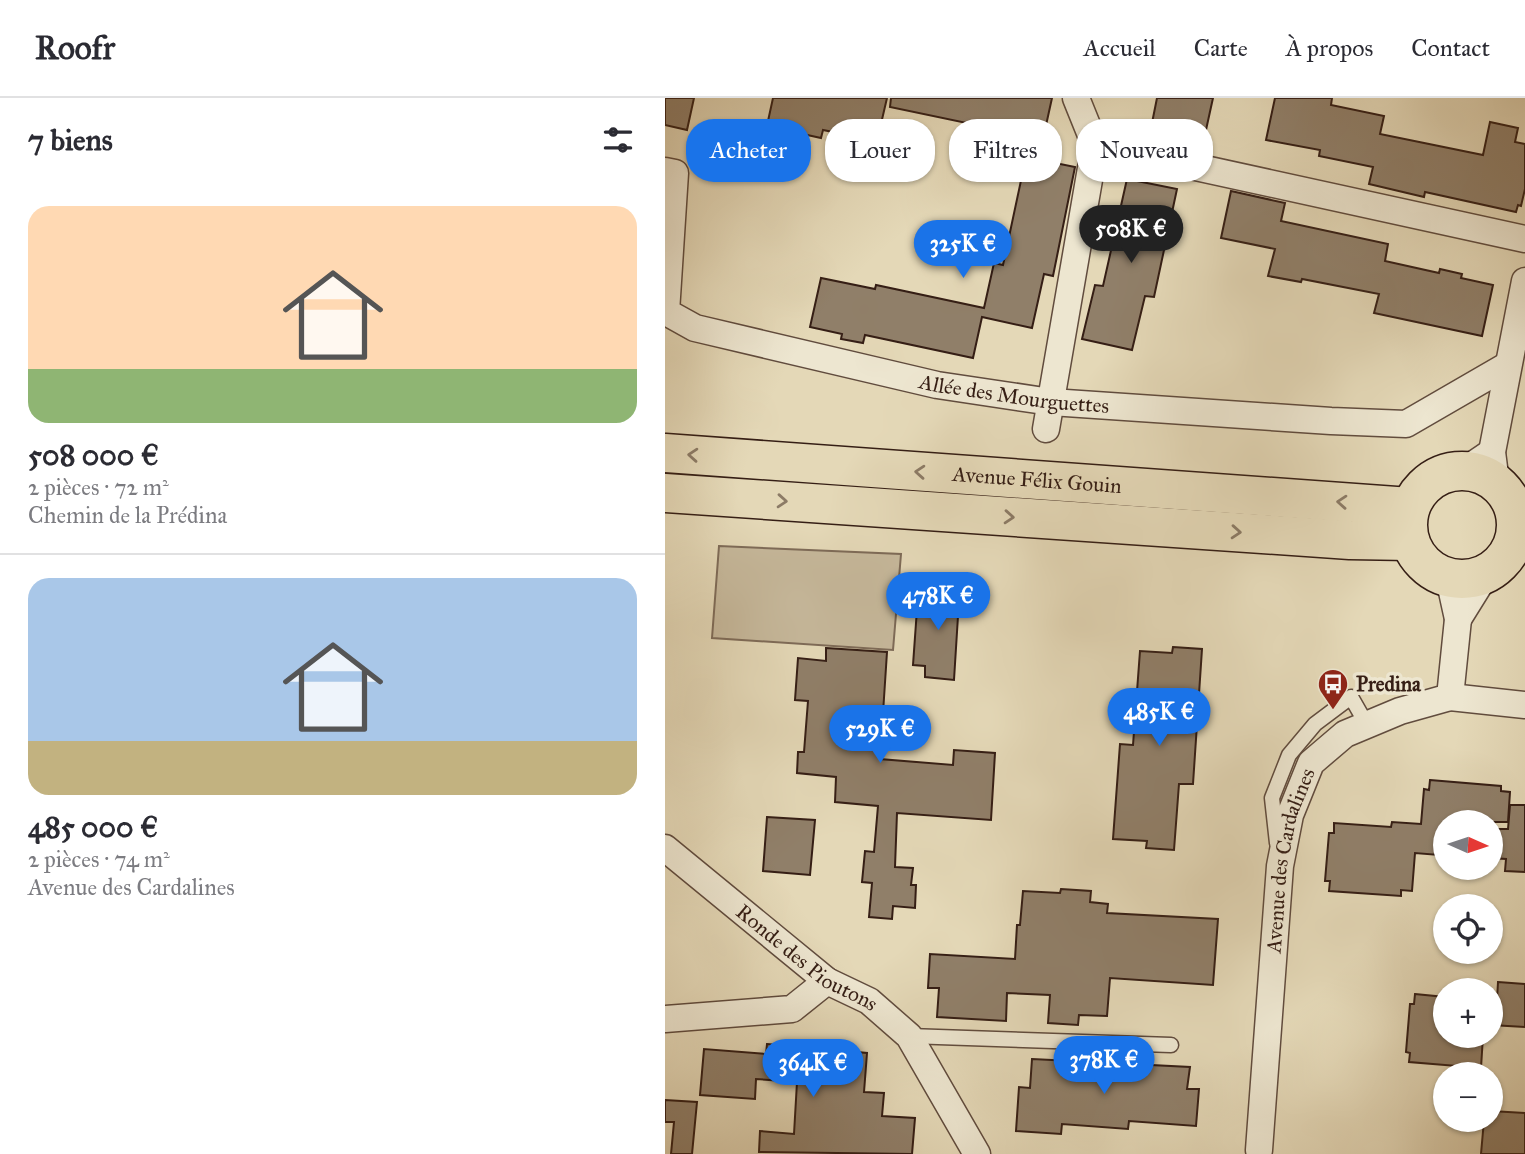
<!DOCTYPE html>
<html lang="fr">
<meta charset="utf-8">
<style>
:root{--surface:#fff;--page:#f2f2f3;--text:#2b2b33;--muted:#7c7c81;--line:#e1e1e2;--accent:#1a73e8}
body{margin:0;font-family:"IM FELL Great Primer",serif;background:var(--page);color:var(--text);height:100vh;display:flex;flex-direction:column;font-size:26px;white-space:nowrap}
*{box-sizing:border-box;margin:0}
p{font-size:23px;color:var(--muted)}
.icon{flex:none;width:38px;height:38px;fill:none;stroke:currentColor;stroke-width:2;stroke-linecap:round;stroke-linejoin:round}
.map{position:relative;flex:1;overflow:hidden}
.side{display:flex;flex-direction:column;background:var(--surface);width:665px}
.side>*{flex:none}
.banner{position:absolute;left:21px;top:21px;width:665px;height:63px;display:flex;gap:14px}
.needle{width:46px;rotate:93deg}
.buttons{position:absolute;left:768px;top:712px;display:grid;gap:14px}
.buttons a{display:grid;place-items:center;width:70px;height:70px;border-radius:50%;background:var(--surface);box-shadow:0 2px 5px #0004;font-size:35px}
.price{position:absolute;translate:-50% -60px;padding:0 16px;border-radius:24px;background:var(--accent);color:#fff;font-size:23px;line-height:46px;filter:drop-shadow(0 2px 4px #0008)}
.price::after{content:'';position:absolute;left:50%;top:42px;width:21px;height:16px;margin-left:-10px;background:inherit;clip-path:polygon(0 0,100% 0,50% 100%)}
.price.active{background:#222;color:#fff}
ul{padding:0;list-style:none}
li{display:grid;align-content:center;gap:14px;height:371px;padding:0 28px}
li+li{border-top:2px solid var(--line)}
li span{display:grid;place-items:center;height:217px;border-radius:21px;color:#555}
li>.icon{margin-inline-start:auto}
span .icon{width:126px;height:126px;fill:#fffc;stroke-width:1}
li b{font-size:30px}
h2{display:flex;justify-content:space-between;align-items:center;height:84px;padding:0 28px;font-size:30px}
.tag{padding:0 24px;border-radius:28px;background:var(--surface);box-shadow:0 2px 5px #0004;font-size:24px;line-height:63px}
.tag.active{background:var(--accent);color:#fff}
header{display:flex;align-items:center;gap:42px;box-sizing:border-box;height:98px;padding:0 35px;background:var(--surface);border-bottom:2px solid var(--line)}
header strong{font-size:33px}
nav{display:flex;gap:38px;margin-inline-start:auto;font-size:24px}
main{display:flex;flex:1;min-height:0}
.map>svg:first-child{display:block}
</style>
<header>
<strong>Roofr</strong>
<nav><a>Accueil</a><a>Carte</a><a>À propos</a><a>Contact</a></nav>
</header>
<main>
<section class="side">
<h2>7 biens<svg class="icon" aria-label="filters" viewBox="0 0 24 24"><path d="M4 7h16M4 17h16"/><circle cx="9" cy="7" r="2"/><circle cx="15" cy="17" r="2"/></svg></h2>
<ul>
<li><span style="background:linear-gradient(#ffd9b3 75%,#8fb573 0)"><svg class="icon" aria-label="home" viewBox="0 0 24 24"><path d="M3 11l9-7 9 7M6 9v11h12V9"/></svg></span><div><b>508 000 €</b><p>2 pièces · 72 m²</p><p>Chemin de la Prédina</p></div></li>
<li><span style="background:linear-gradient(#a9c7e8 75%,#c2b280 0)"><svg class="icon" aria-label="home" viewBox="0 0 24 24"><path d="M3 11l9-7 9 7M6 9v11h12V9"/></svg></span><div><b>485 000 €</b><p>2 pièces · 74 m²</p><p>Avenue des Cardalines</p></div></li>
</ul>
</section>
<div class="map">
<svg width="860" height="1056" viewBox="0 0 860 1056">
<rect width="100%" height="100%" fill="#e4d8b7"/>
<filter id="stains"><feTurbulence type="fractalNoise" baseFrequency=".00286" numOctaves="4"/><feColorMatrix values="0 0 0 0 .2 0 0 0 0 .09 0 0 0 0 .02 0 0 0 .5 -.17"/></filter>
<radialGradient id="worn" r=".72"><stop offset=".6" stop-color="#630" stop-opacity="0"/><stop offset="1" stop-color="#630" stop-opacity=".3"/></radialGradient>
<path fill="#c6b89b" stroke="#7e6b58" stroke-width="2" d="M54,448L236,456L228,552L47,540Z"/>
<path fill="#907f69" stroke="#351e15" stroke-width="2" d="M0,0H29L22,32L0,27Z
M108,0H222L212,43L158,32L156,40L124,33L125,28L103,23Z
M226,0H387L378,41L225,9Z
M492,0H548L539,41L486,30Z
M610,0H667L666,7L719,18L715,36L818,57L825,24L853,30L850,44L860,46V91L856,108L853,107L851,114L760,94L759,99L704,86L708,69L654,58L655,52L601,42Z
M361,59L410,69L388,178L379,176L367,230L317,219L308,260L200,237L198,245L176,241L177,236L145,229L156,180L210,191L211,187L319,210L329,165L338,167Z
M462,81L512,91L489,199L480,198L467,252L417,241L430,187L438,188Z
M566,93L620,105L616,123L723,146L720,163L774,175L775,171L797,176L796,180L828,187L817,238L709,215L714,196L637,181L636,184L603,178L610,151L556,140Z
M265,484L295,486L289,582L260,579V568L248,567L252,511L264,512Z
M508,549L537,551L528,686H514L509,752L481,750L482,743L448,741L455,646L468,647L475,553L507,555Z
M161,550L222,554L215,661L288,667L289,652L330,655L326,722L232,715L230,769L248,770L246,787H251L250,810L228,808L227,821L204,819L207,785L197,784L200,753L209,754L213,708L170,704L171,679L132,675L133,654H139L143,603L130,602L133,560L161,563Z
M765,682L836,688V693L845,694L843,724H780V751H775L774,757L750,755L747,793L736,792V798L664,793L665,783H660L664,735H669V725L726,729L727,724L756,726L759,691L764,692Z
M845,707H860V774L840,773L841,761L826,760V731H843Z
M102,719L150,722L145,777L98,773Z
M396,791L426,793L425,804L443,806L442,815L553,821L548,887L445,880L442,918L414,917L413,927L383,925L385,897L342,895L341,923L272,919L274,890H263L265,856L350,861L352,827H355L358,793L395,795Z
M833,884L860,886V929L826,927V902H832Z
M750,896L780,899V938H818L816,970L744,964L745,955L741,954L745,906H749Z
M102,946L202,955L199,994L219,995L217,1018L250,1020L247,1056L94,1054L95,1033L129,1036L132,984L91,981L90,1001L35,997L39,951L101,956Z
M367,961L525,969L522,991H534L531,1028L464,1023L463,1031L397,1026L396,1036L351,1033L354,989L365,990Z
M0,1002L32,1004L27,1056H6L9,1024H0Z
M826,1013L860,1015V1056H816L819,1022H826Z"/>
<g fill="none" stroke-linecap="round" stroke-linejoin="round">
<g stroke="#614c3e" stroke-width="17">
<path id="lane" d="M612,745L607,700L624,657L650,626L686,599L702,627
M244,938L506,947"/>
</g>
<g stroke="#614c3e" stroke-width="29">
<g id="street">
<path d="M411,0L430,47"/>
<path d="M430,47L860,141"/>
<path id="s1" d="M0,73L10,75L1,214L30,230L272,287L386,304L666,323L741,326L843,267"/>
<path d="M381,331L430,47"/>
<path d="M799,373L827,354"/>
<path d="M831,385L827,354L860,183"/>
<path d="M793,521L821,476"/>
<path d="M785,599L860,607"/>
<path id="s2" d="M0,750L162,883L204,903L244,938L312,1056"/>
<path d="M0,921L127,911L162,883"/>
<path id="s3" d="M594,1052L615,768L625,717L646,665L680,636L735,613L785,599L793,521L784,480"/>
</g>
</g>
<g stroke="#351e15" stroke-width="41">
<g id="primary">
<path id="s4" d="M0,355L745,409"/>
<circle cx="797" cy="427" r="54"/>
<path d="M0,395L685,442L745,443"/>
</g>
</g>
<use href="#lane" stroke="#ede6d0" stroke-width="14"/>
<use href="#street" stroke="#ede6d0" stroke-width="26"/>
<use href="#primary" stroke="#e4d8b7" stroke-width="38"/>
</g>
<defs><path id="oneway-chevron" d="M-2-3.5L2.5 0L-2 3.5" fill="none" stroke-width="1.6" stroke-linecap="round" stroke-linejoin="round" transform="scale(1.75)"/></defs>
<g stroke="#8c7b66">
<use href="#oneway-chevron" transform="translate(28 357) rotate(-176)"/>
<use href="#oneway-chevron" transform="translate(255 374) rotate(-176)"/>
<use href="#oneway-chevron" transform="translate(117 403) rotate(4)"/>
<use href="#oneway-chevron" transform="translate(677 404) rotate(-176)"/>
<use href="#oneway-chevron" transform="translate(344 419) rotate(4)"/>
<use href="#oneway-chevron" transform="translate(571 434) rotate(4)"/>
</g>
<defs>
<g id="bus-pin" transform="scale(1.575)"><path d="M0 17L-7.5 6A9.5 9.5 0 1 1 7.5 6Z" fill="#8f2418" stroke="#ede6d0"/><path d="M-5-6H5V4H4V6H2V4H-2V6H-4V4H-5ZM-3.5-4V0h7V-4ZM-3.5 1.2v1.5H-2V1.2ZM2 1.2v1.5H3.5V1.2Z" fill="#fff"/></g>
</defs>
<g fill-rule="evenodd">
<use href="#bus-pin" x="668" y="586"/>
</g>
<g text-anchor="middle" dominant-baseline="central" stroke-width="7" stroke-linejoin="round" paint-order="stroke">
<g font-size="21" fill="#351e15" stroke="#ede6d0">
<text stroke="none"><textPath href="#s1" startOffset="509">Allée des Mourguettes</textPath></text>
<text stroke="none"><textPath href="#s4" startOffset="373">Avenue Félix Gouin</textPath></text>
<text stroke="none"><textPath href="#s3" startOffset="292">Avenue des Cardalines</textPath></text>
<text stroke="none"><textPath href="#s2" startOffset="180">Ronde des Pioutons</textPath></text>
</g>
<g font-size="21" font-weight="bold" fill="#351e15" stroke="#ede6d0" text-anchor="start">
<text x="691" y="586">Predina</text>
</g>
</g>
<rect width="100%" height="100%" filter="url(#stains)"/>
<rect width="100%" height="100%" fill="url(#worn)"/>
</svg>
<div class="buttons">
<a><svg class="needle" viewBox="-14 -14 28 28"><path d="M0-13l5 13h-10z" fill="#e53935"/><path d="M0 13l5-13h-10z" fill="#7c7c81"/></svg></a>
<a><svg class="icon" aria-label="locate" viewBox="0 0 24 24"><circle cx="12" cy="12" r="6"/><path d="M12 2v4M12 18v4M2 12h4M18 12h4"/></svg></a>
<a>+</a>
<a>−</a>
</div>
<b class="price active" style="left:466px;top:167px">508K €</b>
<b class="price" style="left:298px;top:182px">325K €</b>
<b class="price" style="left:273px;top:534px">478K €</b>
<b class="price" style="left:494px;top:650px">485K €</b>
<b class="price" style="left:215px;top:667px">529K €</b>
<b class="price" style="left:439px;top:998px">378K €</b>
<b class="price" style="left:148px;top:1001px">364K €</b>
<div class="banner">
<a class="tag active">Acheter</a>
<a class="tag">Louer</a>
<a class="tag">Filtres</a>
<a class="tag">Nouveau</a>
</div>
</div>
</main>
